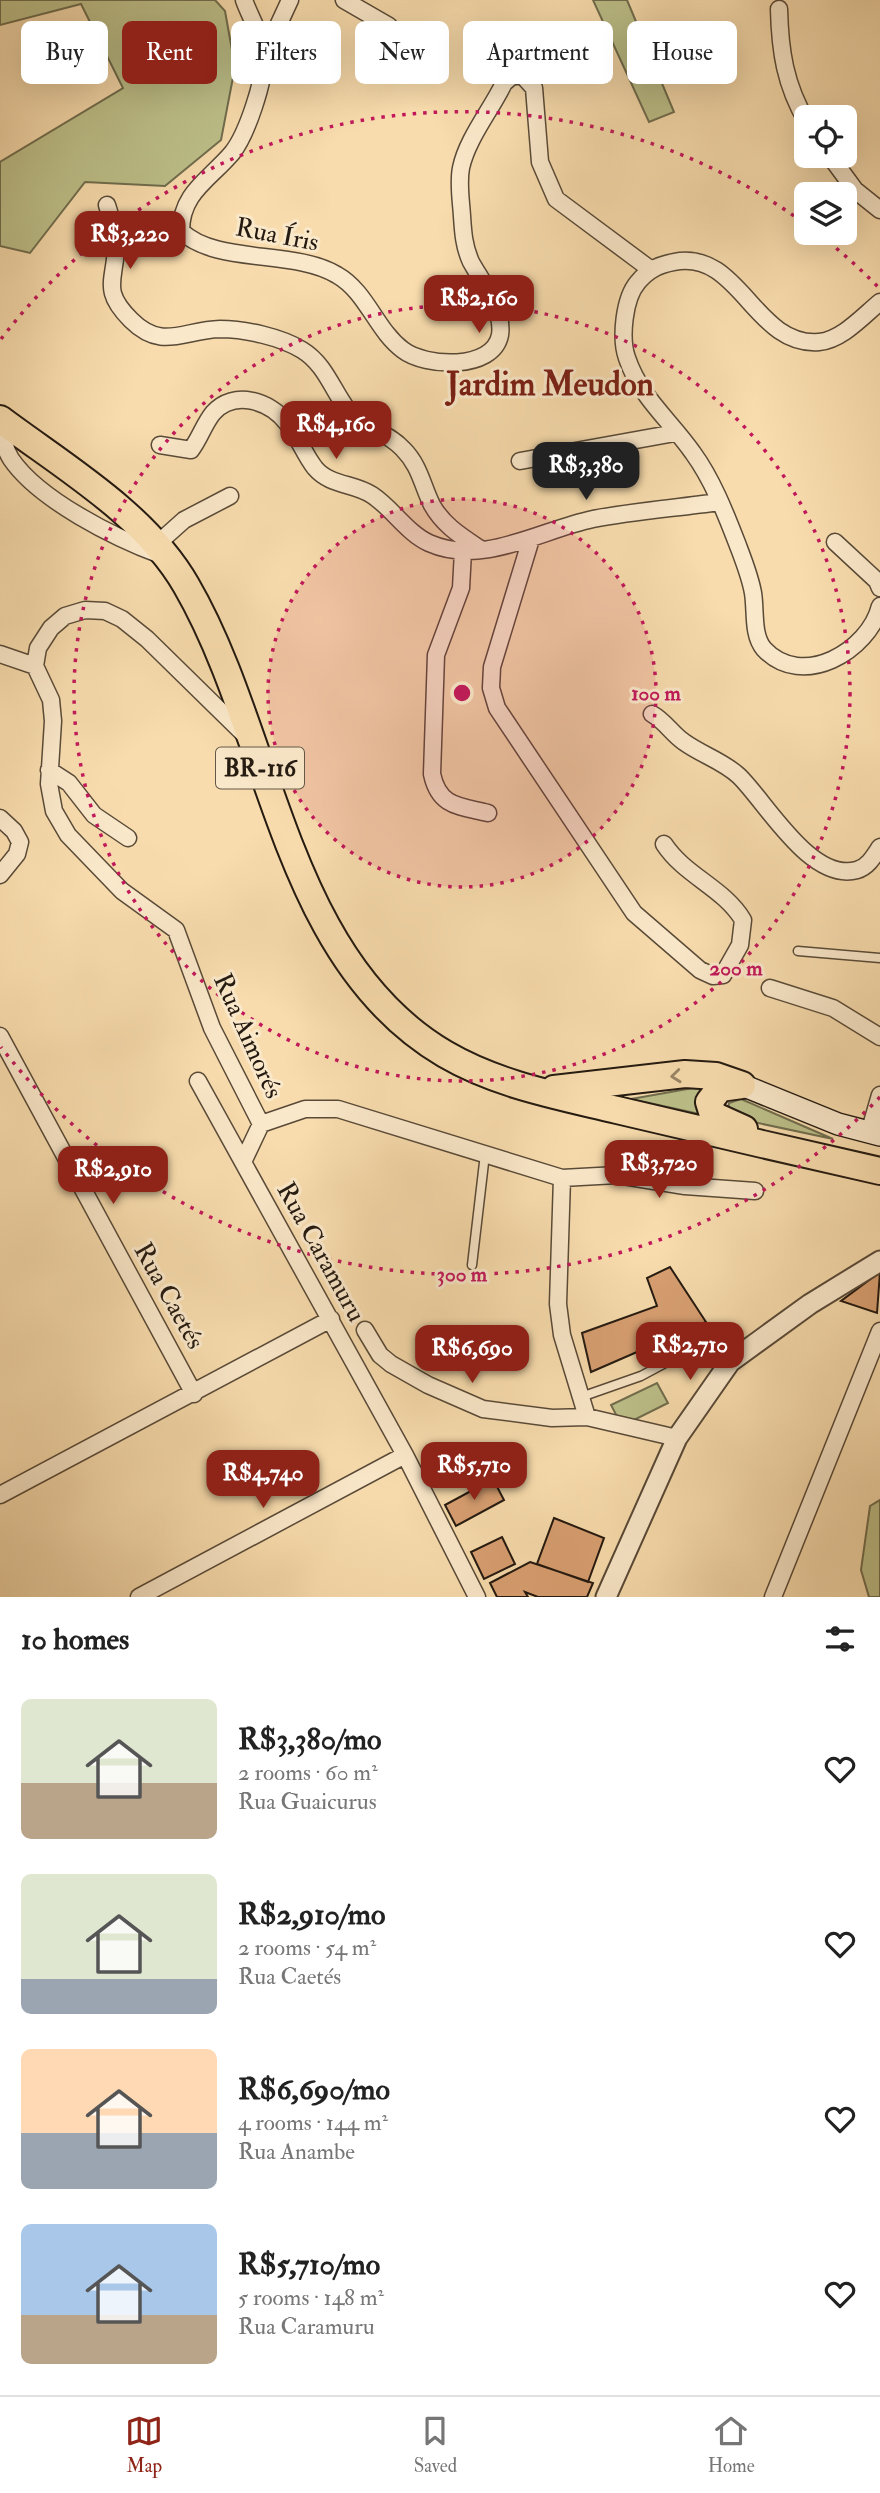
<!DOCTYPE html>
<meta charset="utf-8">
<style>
:root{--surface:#fff;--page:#f6f6f6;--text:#222;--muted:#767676;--line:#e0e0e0;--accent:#8f2418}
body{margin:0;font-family:"IM FELL Double Pica",serif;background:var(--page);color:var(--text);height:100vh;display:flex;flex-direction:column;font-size:26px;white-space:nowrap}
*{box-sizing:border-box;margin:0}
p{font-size:23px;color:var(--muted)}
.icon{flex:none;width:38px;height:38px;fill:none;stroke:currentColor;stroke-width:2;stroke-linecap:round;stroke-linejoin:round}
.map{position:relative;height:1597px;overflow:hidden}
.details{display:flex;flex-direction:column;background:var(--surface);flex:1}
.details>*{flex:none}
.guide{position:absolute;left:21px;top:21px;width:838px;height:63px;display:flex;gap:14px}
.tools{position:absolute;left:794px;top:105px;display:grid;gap:14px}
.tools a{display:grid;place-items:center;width:63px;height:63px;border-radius:10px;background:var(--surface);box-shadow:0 7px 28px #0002;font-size:35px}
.price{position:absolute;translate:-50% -60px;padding:0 16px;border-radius:14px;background:var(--accent);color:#fff;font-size:23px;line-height:46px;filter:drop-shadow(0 2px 4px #0008)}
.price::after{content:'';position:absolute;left:50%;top:42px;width:21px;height:16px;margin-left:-10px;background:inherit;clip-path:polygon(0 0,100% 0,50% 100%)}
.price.active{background:#222;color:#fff}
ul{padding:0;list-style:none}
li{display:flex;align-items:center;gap:21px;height:175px;padding:0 21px}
li span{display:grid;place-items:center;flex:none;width:196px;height:140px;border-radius:10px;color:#555}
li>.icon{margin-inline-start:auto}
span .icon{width:84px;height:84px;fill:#fffc;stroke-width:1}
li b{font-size:30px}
h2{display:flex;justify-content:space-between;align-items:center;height:84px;padding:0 21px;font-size:30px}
.tag{padding:0 24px;border-radius:10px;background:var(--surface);box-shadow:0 7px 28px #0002;font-size:24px;line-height:63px}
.tag.active{background:var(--accent);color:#fff}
.dock{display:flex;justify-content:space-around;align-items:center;height:98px;border-top:2px solid var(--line);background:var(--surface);font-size:19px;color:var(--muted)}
.dock a{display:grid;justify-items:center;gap:4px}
.dock .active{color:var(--accent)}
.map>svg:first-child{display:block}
</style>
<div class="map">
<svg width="880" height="1597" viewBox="0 0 880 1597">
<rect width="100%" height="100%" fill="#f8dcad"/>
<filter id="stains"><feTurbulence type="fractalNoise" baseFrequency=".00286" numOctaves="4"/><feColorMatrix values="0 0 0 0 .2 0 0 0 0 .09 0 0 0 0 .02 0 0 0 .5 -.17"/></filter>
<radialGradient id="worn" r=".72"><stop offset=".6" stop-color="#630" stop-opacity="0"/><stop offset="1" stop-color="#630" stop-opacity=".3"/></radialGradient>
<path fill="#bdc08a" stroke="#706d4e" stroke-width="2" d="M0,0H215L225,11L235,67L221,140L165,186L85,182L30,253L0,246V162L123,88L81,4L0,25Z
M593,0H627L674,112L649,122Z
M710,1085L704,1115L631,1099Z
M741,1099L833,1139L739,1119L728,1111L729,1103Z
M657,1383L668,1403L622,1426L611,1405Z
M880,1500V1597H869L861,1570L870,1506Z"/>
<path fill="#d9a072" stroke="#241a11" stroke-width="2" d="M670,1267L706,1322L591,1372L582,1333L657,1306L647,1278Z
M880,1272L877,1313L841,1301Z
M493,1479L504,1500L456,1526L445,1505Z
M554,1518L604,1538L588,1582L537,1564Z
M502,1537L515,1564L484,1579L471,1552Z
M530,1562L593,1583L587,1597H538L525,1592L528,1597H497L490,1583Z"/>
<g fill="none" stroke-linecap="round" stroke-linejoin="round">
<g stroke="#594a38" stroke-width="11">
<path id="service" d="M798,951L880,958
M472,1265L485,1154
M581,1397L641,1376L710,1339"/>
</g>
<g stroke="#594a38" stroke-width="19">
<path id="minor" d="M244,0C250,17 263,38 264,56C265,80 247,134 232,153C209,180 181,193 181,231C216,265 294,249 337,275C367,292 376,330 403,350C425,367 493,371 500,335C504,310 482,282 471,262C464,247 463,232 462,216C461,200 458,183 461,168C467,139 491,110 504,83L512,76H523L534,88L540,162L556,199L650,269
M344,0L389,26
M779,9C780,51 785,85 807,122
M264,56L290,0
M830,156L855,190L880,210
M107,205C111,218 116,232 116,247C115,281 101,290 131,320C162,351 183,330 220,329C245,329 281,337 302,350C325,364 332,389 347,409C360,426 388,432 403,449C420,466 422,485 432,505C443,525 461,536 479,548
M880,302C863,316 842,340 819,342C754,347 740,249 674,262C658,265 648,270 638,282C624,298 620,338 627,358C640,397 670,420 693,453C712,479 725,512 737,543C743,559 750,576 753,593C756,611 752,635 764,649C802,690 869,651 880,606
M0,423C2,435 4,448 11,459C39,500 115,538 161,555
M160,445L191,450C200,438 204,424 213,413C234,389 270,401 287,423C298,436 304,454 315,468C330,486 354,483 372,495C392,508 407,533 429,543C483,567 540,530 593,519C634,511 677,508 719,502
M520,461L675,433
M531,539L492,667L491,688L497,708L634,913L700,970L713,976L723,975L740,945L743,920C724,888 685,876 664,844
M835,542L877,581L880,588
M156,545L184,520L230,496
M463,551L461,588L436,655L432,774C439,807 459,806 488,813
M0,654L35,666
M652,714C665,721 672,734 684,742C702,755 723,761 739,776C766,802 811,883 857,870C868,867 874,856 880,847
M247,737L147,639L122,619L105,611L85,610L65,616L51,628L38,648L35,666L51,700L53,721L49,784L54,811L68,835L122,891L176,930L212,1028L261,1124L305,1109H338L562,1178L558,1304L562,1335L587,1417
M49,770L69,783L94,815L128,838
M0,818L14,831L20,842L17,854L0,875
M770,988L833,1008L880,1037
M0,1036L194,1394
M198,1081L405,1455L477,1597
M869,1133L880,1095
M243,1162L261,1124
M562,1178L617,1175L685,1186L755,1191
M365,1330L380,1355L391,1364L428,1385L483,1409L552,1418L587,1417L677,1438
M0,1495L331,1319
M139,1597L405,1455
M773,1597L880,1331"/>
</g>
<g stroke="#594a38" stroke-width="23">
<path id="tertiary" d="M606,1597L677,1438L730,1362L810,1304L880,1261"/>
</g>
<g stroke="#241a11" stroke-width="24">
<path id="secondary" d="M742,1085L838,1124L880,1135"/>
</g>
<g stroke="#241a11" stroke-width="30">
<path id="trunk" d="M0,419C64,467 145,514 186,585C273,734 283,959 445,1054C498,1085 559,1096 617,1110C705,1131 792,1151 880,1171
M742,1085L720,1088L709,1102L713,1115L744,1129
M554,1089L685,1074L716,1076L742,1085"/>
</g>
<use href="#service" stroke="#fae8ca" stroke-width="8"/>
<use href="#minor" stroke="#fae8ca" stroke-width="16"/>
<use href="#tertiary" stroke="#fae8ca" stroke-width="19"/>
<use href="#secondary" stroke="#fae8ca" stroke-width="21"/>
<use href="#trunk" stroke="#f8dcad" stroke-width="26"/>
</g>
<defs><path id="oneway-chevron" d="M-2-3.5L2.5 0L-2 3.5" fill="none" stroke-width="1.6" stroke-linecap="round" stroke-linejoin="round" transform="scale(1.75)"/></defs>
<use stroke="#998567" href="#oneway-chevron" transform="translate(676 1076) rotate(174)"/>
<circle cx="462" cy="693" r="194" fill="#c2185b" fill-opacity=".12"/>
<g fill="none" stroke="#c2185b" stroke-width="3.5" stroke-dasharray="3.5 7">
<circle cx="462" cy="693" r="194"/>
<circle cx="462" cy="693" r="388"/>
<path d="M880 1097A581 581 0 0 1 1 1047M1 339A581 581 0 0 1 804 223M820 235A581 581 0 0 1 880 289"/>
</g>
<g text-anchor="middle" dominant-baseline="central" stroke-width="6" stroke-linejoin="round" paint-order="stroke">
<rect fill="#fae8ca" stroke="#645848" stroke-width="2" x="216" y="747.5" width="88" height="41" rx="5"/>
<g font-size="24" font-weight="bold" fill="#241a11">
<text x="260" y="768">BR-116</text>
</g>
<g font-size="26" fill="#241a11" stroke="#fae8ca">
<text transform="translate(277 235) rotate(11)">Rua Íris</text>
<text transform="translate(248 1036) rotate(66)">Rua Aimorés</text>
<text transform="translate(321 1252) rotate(61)">Rua Caramuru</text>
<text transform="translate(169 1296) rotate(61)">Rua Caetés</text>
</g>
<g font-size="33" font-weight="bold" fill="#7a1f14" stroke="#fae8ca">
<text x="550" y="384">Jardim Meudon</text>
</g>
</g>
<circle cx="462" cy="693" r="10" fill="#c2185b" stroke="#fae8ca" stroke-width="3.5"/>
<g font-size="21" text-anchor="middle" font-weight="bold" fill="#c2185b" stroke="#fae8ca" stroke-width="6" stroke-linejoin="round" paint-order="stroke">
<text x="656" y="700">100 m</text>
<text x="736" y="975">200 m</text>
<text x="462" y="1281">300 m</text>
</g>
<rect width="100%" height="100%" filter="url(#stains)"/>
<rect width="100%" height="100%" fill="url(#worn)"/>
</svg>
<div class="tools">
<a><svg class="icon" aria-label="locate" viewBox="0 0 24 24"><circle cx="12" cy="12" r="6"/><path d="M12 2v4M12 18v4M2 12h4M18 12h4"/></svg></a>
<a><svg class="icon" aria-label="layers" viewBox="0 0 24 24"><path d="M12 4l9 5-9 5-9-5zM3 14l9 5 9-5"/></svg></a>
</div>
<b class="price" style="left:130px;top:271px">R$3,220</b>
<b class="price" style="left:479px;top:335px">R$2,160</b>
<b class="price" style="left:336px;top:461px">R$4,160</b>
<b class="price active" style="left:586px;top:502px">R$3,380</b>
<b class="price" style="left:659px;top:1200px">R$3,720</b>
<b class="price" style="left:113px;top:1206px">R$2,910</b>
<b class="price" style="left:690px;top:1382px">R$2,710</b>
<b class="price" style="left:472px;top:1385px">R$6,690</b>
<b class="price" style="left:474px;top:1502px">R$5,710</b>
<b class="price" style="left:263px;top:1510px">R$4,740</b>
<div class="guide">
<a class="tag">Buy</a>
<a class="tag active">Rent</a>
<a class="tag">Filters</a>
<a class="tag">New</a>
<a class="tag">Apartment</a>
<a class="tag">House</a>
</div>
</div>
<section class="details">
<h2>10 homes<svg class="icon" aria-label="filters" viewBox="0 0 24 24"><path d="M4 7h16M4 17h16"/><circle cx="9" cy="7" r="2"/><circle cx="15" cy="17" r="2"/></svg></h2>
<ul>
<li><span style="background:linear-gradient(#dfe7d0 60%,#b9a48a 0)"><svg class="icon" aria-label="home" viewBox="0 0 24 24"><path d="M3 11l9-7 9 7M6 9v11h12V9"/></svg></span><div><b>R$3,380/mo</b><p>2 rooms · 60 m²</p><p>Rua Guaicurus</p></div><svg class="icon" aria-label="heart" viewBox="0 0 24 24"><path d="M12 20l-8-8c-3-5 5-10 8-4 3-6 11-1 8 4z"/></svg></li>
<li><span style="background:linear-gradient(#dfe7d0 75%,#9aa5b1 0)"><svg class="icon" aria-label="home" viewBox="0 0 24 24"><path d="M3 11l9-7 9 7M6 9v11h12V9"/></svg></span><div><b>R$2,910/mo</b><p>2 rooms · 54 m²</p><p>Rua Caetés</p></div><svg class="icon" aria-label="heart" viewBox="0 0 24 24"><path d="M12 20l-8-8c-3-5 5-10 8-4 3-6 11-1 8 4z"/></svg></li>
<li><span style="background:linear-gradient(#ffd9b3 60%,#9aa5b1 0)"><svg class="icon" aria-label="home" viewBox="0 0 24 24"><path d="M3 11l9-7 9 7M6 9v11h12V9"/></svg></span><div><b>R$6,690/mo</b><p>4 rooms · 144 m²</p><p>Rua Anambe</p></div><svg class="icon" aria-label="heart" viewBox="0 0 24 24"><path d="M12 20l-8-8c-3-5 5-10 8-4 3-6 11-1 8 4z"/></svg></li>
<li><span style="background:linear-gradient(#a9c7e8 65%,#b9a48a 0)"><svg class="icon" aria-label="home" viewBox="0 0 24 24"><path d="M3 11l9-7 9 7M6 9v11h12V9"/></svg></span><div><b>R$5,710/mo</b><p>5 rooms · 148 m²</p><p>Rua Caramuru</p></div><svg class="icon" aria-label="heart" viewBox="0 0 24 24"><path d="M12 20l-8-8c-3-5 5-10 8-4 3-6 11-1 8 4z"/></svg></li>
</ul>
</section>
<nav class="dock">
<a class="active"><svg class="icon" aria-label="map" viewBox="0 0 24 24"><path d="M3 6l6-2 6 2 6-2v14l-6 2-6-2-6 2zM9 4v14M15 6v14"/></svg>Map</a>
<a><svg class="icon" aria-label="saved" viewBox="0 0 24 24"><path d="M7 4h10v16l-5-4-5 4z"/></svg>Saved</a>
<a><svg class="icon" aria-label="home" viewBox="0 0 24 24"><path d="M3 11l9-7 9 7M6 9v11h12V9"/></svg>Home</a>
</nav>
